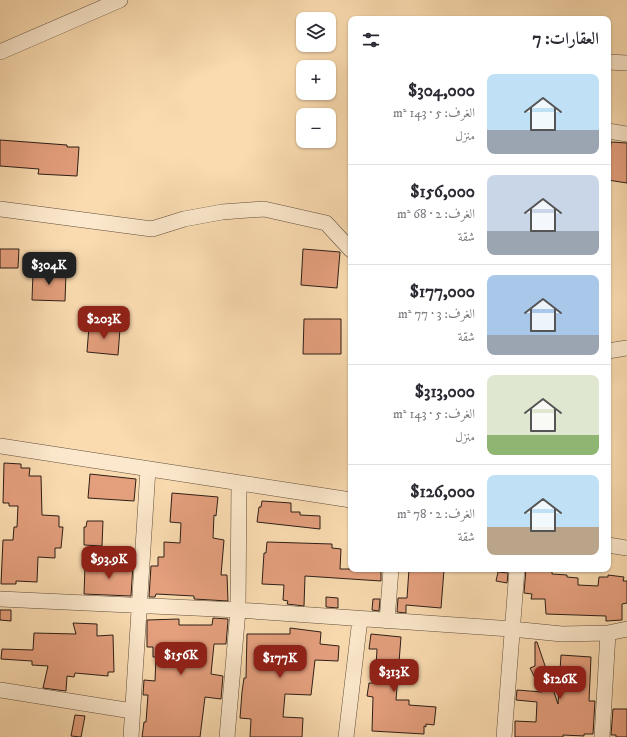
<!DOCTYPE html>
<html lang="ar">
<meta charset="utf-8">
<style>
:root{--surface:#fff;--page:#f2f2f3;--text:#2b2b33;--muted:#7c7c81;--line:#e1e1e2;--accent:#8f2418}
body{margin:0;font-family:"IM FELL DW Pica",Amiri,serif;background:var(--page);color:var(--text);direction:rtl;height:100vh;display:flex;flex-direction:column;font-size:15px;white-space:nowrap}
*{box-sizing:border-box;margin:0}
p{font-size:13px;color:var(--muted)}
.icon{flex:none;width:22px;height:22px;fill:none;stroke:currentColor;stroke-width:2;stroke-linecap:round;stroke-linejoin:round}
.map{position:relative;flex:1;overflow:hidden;direction:ltr}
.sheet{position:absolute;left:348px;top:16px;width:263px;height:556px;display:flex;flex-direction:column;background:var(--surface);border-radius:8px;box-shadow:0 1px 3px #0004;direction:rtl}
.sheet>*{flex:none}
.fabs{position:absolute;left:296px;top:12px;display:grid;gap:8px}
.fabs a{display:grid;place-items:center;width:40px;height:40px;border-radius:8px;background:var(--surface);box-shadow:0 1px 3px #0004;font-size:20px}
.price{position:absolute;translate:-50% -34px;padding:0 9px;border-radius:8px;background:var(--accent);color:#fff;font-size:13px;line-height:26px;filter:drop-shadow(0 1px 2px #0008)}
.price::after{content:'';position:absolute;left:50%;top:24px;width:12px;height:9px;margin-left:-6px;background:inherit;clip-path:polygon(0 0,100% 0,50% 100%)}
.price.active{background:#222;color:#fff}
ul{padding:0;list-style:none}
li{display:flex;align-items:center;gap:12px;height:100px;padding:0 12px}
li+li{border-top:1px solid var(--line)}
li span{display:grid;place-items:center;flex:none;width:112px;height:80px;border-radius:8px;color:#555}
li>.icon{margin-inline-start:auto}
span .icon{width:48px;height:48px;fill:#fffc;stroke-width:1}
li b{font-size:17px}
h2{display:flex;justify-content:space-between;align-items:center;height:48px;padding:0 12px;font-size:17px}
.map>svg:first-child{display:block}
</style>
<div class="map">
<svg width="627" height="737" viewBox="0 0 627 737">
<rect width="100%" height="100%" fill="#fadbb0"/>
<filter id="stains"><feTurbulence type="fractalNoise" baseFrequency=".005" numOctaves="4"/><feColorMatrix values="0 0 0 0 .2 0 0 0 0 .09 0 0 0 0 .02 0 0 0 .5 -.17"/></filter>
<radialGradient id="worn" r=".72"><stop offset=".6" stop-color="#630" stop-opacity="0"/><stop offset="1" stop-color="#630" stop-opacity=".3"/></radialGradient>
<path fill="#e49f7d" stroke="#2d1f17" d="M0,140L67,145V147H79L77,176L38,174L39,169L0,166Z
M611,142L627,143V183L608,180V156H610Z
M0,249H19L18,268H0Z
M303,249L340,252L337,288L301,285Z
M33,272L66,273L65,301L32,300Z
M304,319H341V354H303Z
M89,326L120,329L118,355L87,352Z
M4,463L21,464V468H30L29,476H41L42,515L59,516V527H63L61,548H55V558L38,557L37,582L16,581V584H1L3,540H13L14,527H17L18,506H9V503H3Z
M90,474L136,479L134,501L88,498Z
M172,493L218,497L216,516L214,515L213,538L224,540L221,575H227L228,601L194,599V596L156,594L155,597H149L151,566H158V557H164V542L180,543L181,523L170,522Z
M262,501L291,503V512H300V515L320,516V529L257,522L259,507H261Z
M87,521H103L102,546L84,545V527H86Z
M267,542L332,544V548L341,549L340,569H381V581L305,576L304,606L287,604L288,601L283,600L284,585L262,584L264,553H266Z
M123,564H133L131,596L84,594L85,566L123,567Z
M409,569L444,570L441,608L406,605V613L397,612L398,598H407Z
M526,569H552V574L567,575V577L578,578V585L598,586L599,577H608V575L624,577L623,581H627V603L622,604V620L606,621V616L546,614L545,599H531L532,594L524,593Z
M498,572L508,573L507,583L496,581Z
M326,597L338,598V608L326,607Z
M373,599H380L379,611L372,610Z
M0,610H11V621L0,620Z
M213,618L228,619V621L226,644H214L211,674L223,676L221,699L205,697L200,737H142L144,722H146L148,695H143L144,680L155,681L156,657H153V647H147V620L179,619V625H212Z
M73,623L97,624V636L113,635L114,672H108V676L75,673L74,677L67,676L66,691L43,688L48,666L32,665V661L1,659L2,649L33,650L34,633L76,634Z
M290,628L321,632L320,644L339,646L338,661L315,660L311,695L285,694L283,717L303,718L302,737H250L251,719L240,718L242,692L244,678H246L247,634H290Z
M371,634L401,637L396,700H409V705L436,707L434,725L426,724V727L424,726V734L372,731L373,697L367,696L369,683H375L377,649H369Z
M535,642H537L558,704L561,655L591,657L589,701H595L593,734H584V736L563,735V737H515V721L536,722L537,702L516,700L517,690L542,692L530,668L535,666Z
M613,709H627V737H616V735H611Z
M75,715L85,716L81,737L71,736Z"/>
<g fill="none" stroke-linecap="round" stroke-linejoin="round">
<g stroke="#604e3d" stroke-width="16">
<path id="minor" d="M0,52L120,0
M608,62L627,63
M608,131L627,134
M0,209L152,229L184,219L222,212L264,209L326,223L351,250
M608,351L627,348
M0,446L351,500
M608,545L627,548
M0,599L238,610L512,629L562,634L608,633L627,629
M387,621L391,569
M0,690L132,711
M131,737L148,469
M227,737L238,610L239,483
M346,737L360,619
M504,737L517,569
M602,737L608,633"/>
</g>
<use href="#minor" stroke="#fce8cc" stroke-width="15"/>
</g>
<rect width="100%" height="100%" filter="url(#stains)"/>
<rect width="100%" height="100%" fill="url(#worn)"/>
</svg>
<div class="fabs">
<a><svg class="icon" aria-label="layers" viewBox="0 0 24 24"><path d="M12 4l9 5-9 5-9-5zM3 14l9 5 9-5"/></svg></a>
<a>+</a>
<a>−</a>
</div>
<b class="price active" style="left:49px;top:286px">$304K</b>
<b class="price" style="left:104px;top:340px">$203K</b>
<b class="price" style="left:109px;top:580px">$93.9K</b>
<b class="price" style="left:181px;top:676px">$156K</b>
<b class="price" style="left:280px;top:679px">$177K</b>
<b class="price" style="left:394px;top:693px">$313K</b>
<b class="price" style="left:560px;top:700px">$126K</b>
<section class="sheet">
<h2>العقارات: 7<svg class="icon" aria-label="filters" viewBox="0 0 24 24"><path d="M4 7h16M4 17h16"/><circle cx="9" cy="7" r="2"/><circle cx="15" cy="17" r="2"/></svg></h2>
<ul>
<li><span style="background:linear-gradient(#bfe0f5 70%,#9aa5b1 0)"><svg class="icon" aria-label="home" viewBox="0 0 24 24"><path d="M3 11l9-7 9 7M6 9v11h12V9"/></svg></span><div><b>$304,000</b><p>الغرف: 5 · 143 m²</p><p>منزل</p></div></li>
<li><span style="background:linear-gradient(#c9d6e8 70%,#9aa5b1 0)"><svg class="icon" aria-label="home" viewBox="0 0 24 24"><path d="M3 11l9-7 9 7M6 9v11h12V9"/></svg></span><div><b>$156,000</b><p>الغرف: 2 · 68 m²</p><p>شقة</p></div></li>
<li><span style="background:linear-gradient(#a9c7e8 75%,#9aa5b1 0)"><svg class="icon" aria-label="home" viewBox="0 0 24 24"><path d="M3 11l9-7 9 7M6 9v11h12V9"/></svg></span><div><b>$177,000</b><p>الغرف: 3 · 77 m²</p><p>شقة</p></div></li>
<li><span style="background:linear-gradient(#dfe7d0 75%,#8fb573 0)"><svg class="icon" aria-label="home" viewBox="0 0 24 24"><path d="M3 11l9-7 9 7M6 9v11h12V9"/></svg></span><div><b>$313,000</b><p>الغرف: 5 · 143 m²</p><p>منزل</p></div></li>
<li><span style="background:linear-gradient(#bfe0f5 65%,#b9a48a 0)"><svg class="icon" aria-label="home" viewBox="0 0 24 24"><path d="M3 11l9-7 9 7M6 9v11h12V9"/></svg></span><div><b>$126,000</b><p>الغرف: 2 · 78 m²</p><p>شقة</p></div></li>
</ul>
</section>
</div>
